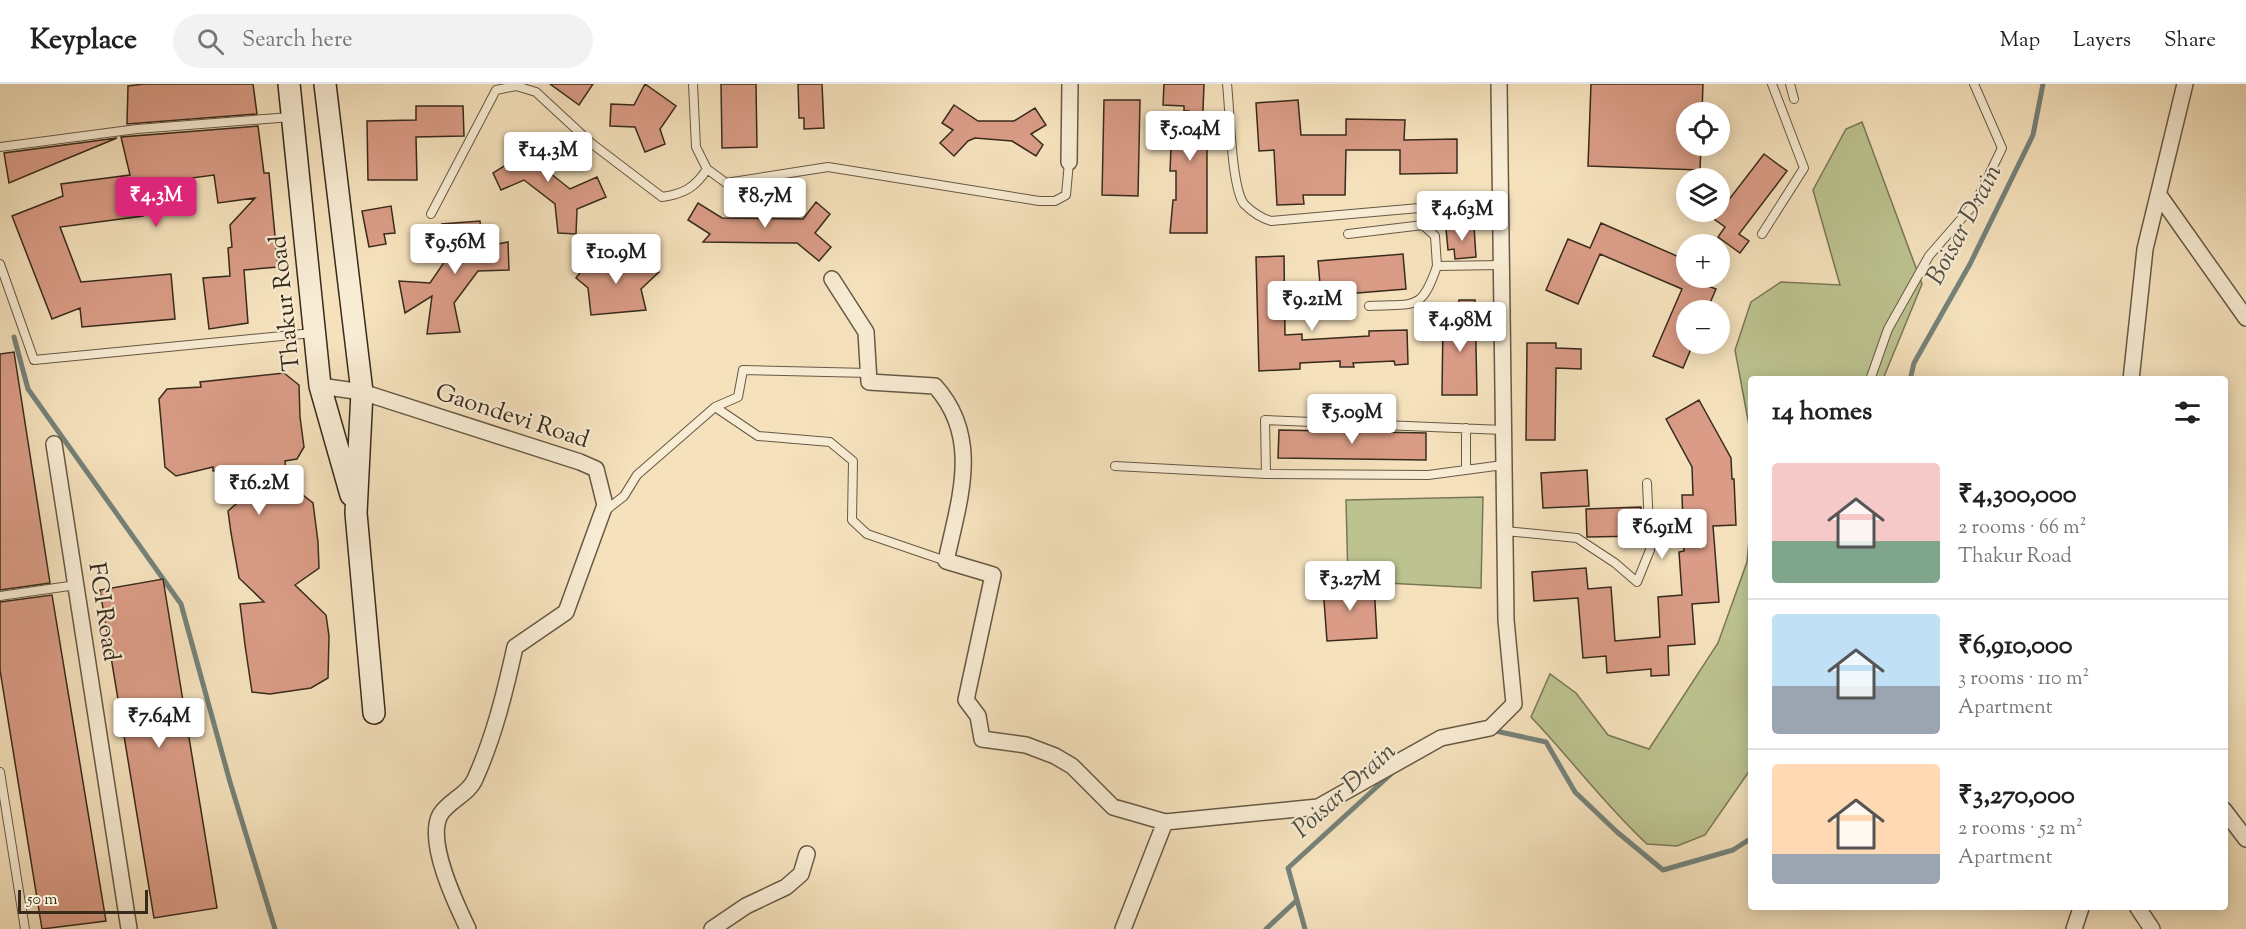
<!DOCTYPE html>
<meta charset="utf-8">
<style>
:root{--surface:#fff;--page:#f2f2f2;--text:#222;--muted:#767676;--line:#e0e0e0;--accent:#db2777}
body{margin:0;font-family:"Sorts Mill Goudy",serif;background:var(--page);color:var(--text);height:100vh;display:flex;flex-direction:column;font-size:22px;white-space:nowrap}
*{box-sizing:border-box;margin:0}
p{font-size:20px;color:var(--muted)}
.icon{flex:none;width:33px;height:33px;fill:none;stroke:currentColor;stroke-width:2;stroke-linecap:round;stroke-linejoin:round}
.map{position:relative;flex:1;overflow:hidden}
.details{position:absolute;left:1748px;top:292px;width:480px;height:534px;display:flex;flex-direction:column;background:var(--surface);border-radius:6px;box-shadow:0 3px 15px #0003}
.details>*{flex:none}
.controls{position:absolute;left:1676px;top:18px;display:grid;gap:12px}
.controls a{display:grid;place-items:center;width:54px;height:54px;border-radius:50%;background:var(--surface);box-shadow:0 3px 15px #0003;font-size:30px}
.scale{position:absolute;left:18px;bottom:15px;width:130px;box-sizing:border-box;padding-left:6px;border:3px solid #382b1c;border-top:0;font-size:16px;line-height:21px;white-space:nowrap;color:#382b1c;-webkit-text-stroke:4px #f8ecd4;paint-order:stroke}
.price{position:absolute;translate:-50% -51px;padding:0 14px;border-radius:6px;background:#fff;color:#222;font-size:20px;line-height:39px;filter:drop-shadow(0 2px 3px #0008)}
.price::after{content:'';position:absolute;left:50%;top:36px;width:18px;height:14px;margin-left:-9px;background:inherit;clip-path:polygon(0 0,100% 0,50% 100%)}
.price.active{background:var(--accent);color:#fff}
ul{padding:0;list-style:none}
li{display:flex;align-items:center;gap:18px;height:150px;padding:0 24px}
li+li{border-top:2px solid var(--line)}
li span{display:grid;place-items:center;flex:none;width:168px;height:120px;border-radius:6px;color:#555}
li>.icon{margin-inline-start:auto}
span .icon{width:72px;height:72px;fill:#fffc;stroke-width:1}
li b{font-size:26px}
h2{display:flex;justify-content:space-between;align-items:center;height:72px;padding:0 24px;font-size:26px}
header{display:flex;align-items:center;gap:36px;box-sizing:border-box;height:84px;padding:0 30px;background:var(--surface);border-bottom:2px solid var(--line)}
header strong{font-size:28px}
nav{display:flex;gap:33px;margin-inline-start:auto;font-size:21px}
.search{width:420px;height:54px;background:var(--page);display:flex;align-items:center;gap:15px;box-sizing:border-box;padding:0 21px;border-radius:33px;color:var(--muted);font-size:22px}
.map>svg:first-child{display:block}
</style>
<header>
<strong>Keyplace</strong>
<div class="search"><svg class="icon" aria-label="search" viewBox="0 0 24 24"><circle cx="10" cy="10" r="6"/><path d="M15 15l6 6"/></svg>Search here</div>
<nav><a>Map</a><a>Layers</a><a>Share</a></nav>
</header>
<div class="map">
<svg width="2246" height="845" viewBox="0 0 2246 845">
<rect width="100%" height="100%" fill="#f5e2bd"/>
<filter id="stains"><feTurbulence type="fractalNoise" baseFrequency=".00333" numOctaves="4"/><feColorMatrix values="0 0 0 0 .2 0 0 0 0 .09 0 0 0 0 .02 0 0 0 .5 -.17"/></filter>
<radialGradient id="worn" r=".72"><stop offset=".6" stop-color="#630" stop-opacity="0"/><stop offset="1" stop-color="#630" stop-opacity=".3"/></radialGradient>
<path fill="#bcc390" stroke="#7a7756" stroke-width="1.5" d="M1862,38L1922,200L1883,295L1750,296V347L1735,266L1751,218L1781,198L1840,201L1813,106L1846,45Z
M1483,413L1481,504L1348,497L1346,416Z
M1750,444V686L1705,751L1677,762L1647,760C1605,721 1571,675 1531,633L1550,590L1576,609L1608,651L1649,665L1718,559L1747,478Z"/>
<g fill="none" stroke-linecap="round" stroke-linejoin="round">
<path stroke="#75827a" stroke-width="5" d="M14,253L28,305L181,520L230,698L275,845
M1910,296L1914,279L1970,180L2033,51L2043,0
M1491,646L1546,658L1575,708L1617,748L1663,786L1733,766L1750,755
M1266,845L1296,817
M1305,845L1288,784L1391,690"/>
</g>
<path fill="#da9c86" stroke="#382b1c" stroke-width="1.5" d="M144,0H253L257,30L127,40L128,2Z
M550,0H593L579,21Z
M645,0L676,22L660,45L665,60L645,68L635,43L610,42L611,20L634,21Z
M721,0H756L757,63L722,64Z
M798,0H822L824,44L804,45V34H799Z
M1164,0H1204L1202,53H1207V149H1170L1173,116H1176V87H1170L1171,64L1189,63V27H1184V22L1163,21Z
M1591,0H1703L1702,28H1686V62H1701L1700,86L1588,82Z
M1104,16H1140L1138,112L1102,111Z
M1298,16L1301,51H1346V35L1405,36L1404,56L1457,55V89L1400,90V66H1346L1345,111H1303L1304,120L1277,121L1274,66L1259,67L1256,19Z
M954,21L978,37H1014L1035,24L1046,41L1031,50L1043,61L1036,72L1012,57L975,54L968,57L954,72L940,59L953,46L942,39Z
M416,22H463L464,52L416,53L417,96H368L367,37L416,36Z
M258,42L264,89H269L278,183L244,186L248,239L209,245L203,194L230,192L228,164L232,163L230,141L255,114L218,119L214,91L139,101L143,132L60,143L81,198L171,190L175,235L82,243L80,224L52,235L12,132L63,112L61,100L130,91L121,53Z
M520,51L544,53L540,81L570,105L597,93L606,113L577,125L576,150L558,149L555,120L524,96L501,106L493,89L514,76Z
M117,54L66,75L9,99L4,69Z
M1764,70L1787,87L1739,150L1749,157L1740,169L1718,153L1725,143L1714,135Z
M816,118L830,130L815,149L831,163L819,177L797,159L703,158L710,150L688,136L698,119L722,134L803,135Z
M391,122L395,149L384,150L386,160L369,163L362,127Z
M480,137L482,163L508,158L509,186L478,187L454,219L460,248L427,250L432,212L405,229L399,197L430,199L454,164L442,140Z
M1601,139L1686,176V194L1716,205L1707,226H1686V260H1693L1683,284L1653,272L1682,205L1600,170L1578,220L1546,206L1568,155L1590,164Z
M1474,143L1476,173L1455,175L1454,165L1448,166L1446,145Z
M635,169L659,188L641,205L646,226L591,231L588,204L576,194L595,170L620,187Z
M1403,170L1406,205L1321,212L1318,177Z
M1284,172L1285,251L1302,250V256L1369,252V247L1407,246L1408,280L1395,281L1394,277L1353,279L1354,283H1340V277L1300,279V285L1259,287L1256,173Z
M1459,216H1475L1477,311H1442L1443,236H1459Z
M1527,259H1556V264L1581,265V285L1556,284L1555,356H1526Z
M14,268L50,499L0,506V270Z
M284,289L299,301L300,333L304,363L297,375L285,377L288,409L299,408L313,419L318,458L319,484L295,501L326,531L329,552L328,594L311,604L270,610L252,608L245,561L240,520L264,518L239,494L231,449L228,427L245,412L240,384L213,387V383L176,392L165,383L159,315L167,305L201,303L200,298Z
M1699,316L1731,374L1732,395H1734L1736,441L1713,442L1719,518L1692,520L1695,560L1668,562L1669,591L1651,592V585L1607,589L1606,572L1583,574L1578,514L1534,517L1532,488L1586,484L1588,505L1611,503L1615,557L1660,553L1658,513L1682,511L1679,468L1684,467L1682,411H1693L1692,383L1666,335Z
M1279,346L1426,349V376L1278,374Z
M1587,386L1589,422L1543,424L1541,389Z
M1641,423L1642,452L1587,453L1586,425Z
M163,495L217,824L154,834L100,506Z
M1374,500L1377,554L1327,557L1323,503Z
M52,511L106,837L42,845L0,586V518Z"/>
<g fill="none" stroke-linecap="round" stroke-linejoin="round">
<g stroke="#675944" stroke-width="10">
<path id="lane" d="M693,0L696,63L707,85L726,99L828,83L1039,117H1055L1066,111L1069,78
M1227,0C1230,25 1231,103 1244,120C1252,128 1261,134 1271,137L1499,117
M1790,0L1794,15
M0,63L137,45L291,33
M431,130L496,6L516,2L536,8L591,59L662,113C683,110 695,104 707,85
M1348,150L1423,141L1435,152L1437,182
M1762,150L1804,84L1772,0
M0,180L34,276L313,249
M1369,222C1414,219 1421,229 1437,182L1501,181
M1870,296L1888,245L1929,172L1976,118L2002,64L1974,0
M715,323L758,352L830,358L853,377L852,436L867,450L946,477
M1115,382L1266,390L1428,391L1503,381
M1466,386V344
M1266,390L1265,336L1503,346
M605,427L624,412L637,391L715,323L738,313L743,286L869,289
M1505,447L1577,454L1615,479L1637,498L1650,466L1647,399
M0,512L76,501
M0,688L25,845"/>
</g>
<g stroke="#675944" stroke-width="18">
<path id="street" d="M1069,78L1070,0
M2159,111L2246,234
M832,195L866,248L869,298L935,302C982,354 959,416 946,477L993,491L966,616L978,632L982,655L1026,661L1055,672L1072,682L1113,723L1165,738L1318,723L1441,654L1490,644L1514,620L1506,536L1499,0
M2131,296L2145,165L2185,0
M320,302L362,308L580,378L596,385L605,421L566,528L515,563C505,608 494,653 475,695C469,710 448,717 440,731C426,758 456,820 468,845
M54,360L129,845
M2224,726L2246,755
M2138,824L2152,845
M712,845L746,822L786,803L801,790L807,770
M1123,845L1165,738
M2074,845L2081,824"/>
</g>
<g stroke="#382b1c" stroke-width="24">
<path id="secondary" d="M289,0L320,302L351,411
M325,0L362,308L356,429L374,629"/>
</g>
<use href="#lane" stroke="#f8ecd4" stroke-width="8"/>
<use href="#street" stroke="#f8ecd4" stroke-width="15"/>
<use href="#secondary" stroke="#f8ecd4" stroke-width="21"/>
</g>
<g text-anchor="middle" dominant-baseline="central" stroke-width="4.5" stroke-linejoin="round" paint-order="stroke">
<g font-size="24" fill="#382b1c" stroke="#f8ecd4">
<text transform="translate(286 219) rotate(-96)">Thakur Road</text>
<text transform="translate(512 333) rotate(18)">Gaondevi Road</text>
<text transform="translate(103 528) rotate(81)">FCI Road</text>
</g>
<g font-size="26" font-style="italic" fill="#524f43" stroke="#f8ecd4">
<text transform="translate(1965 141) rotate(-62)">Boisar Drain</text>
<text transform="translate(1345 707) rotate(-42)">Poisar Drain</text>
</g>
</g>
<rect width="100%" height="100%" filter="url(#stains)"/>
<rect width="100%" height="100%" fill="url(#worn)"/>
</svg>
<div class="controls">
<a><svg class="icon" aria-label="locate" viewBox="0 0 24 24"><circle cx="12" cy="12" r="6"/><path d="M12 2v4M12 18v4M2 12h4M18 12h4"/></svg></a>
<a><svg class="icon" aria-label="layers" viewBox="0 0 24 24"><path d="M12 4l9 5-9 5-9-5zM3 14l9 5 9-5"/></svg></a>
<a>+</a>
<a>−</a>
</div>
<div class="scale">50 m</div>
<b class="price" style="left:1190px;top:78px">₹5.04M</b>
<b class="price" style="left:548px;top:99px">₹14.3M</b>
<b class="price active" style="left:156px;top:144px">₹4.3M</b>
<b class="price" style="left:765px;top:145px">₹8.7M</b>
<b class="price" style="left:1462px;top:158px">₹4.63M</b>
<b class="price" style="left:455px;top:191px">₹9.56M</b>
<b class="price" style="left:616px;top:201px">₹10.9M</b>
<b class="price" style="left:1312px;top:248px">₹9.21M</b>
<b class="price" style="left:1460px;top:269px">₹4.98M</b>
<b class="price" style="left:1352px;top:361px">₹5.09M</b>
<b class="price" style="left:259px;top:432px">₹16.2M</b>
<b class="price" style="left:1662px;top:476px">₹6.91M</b>
<b class="price" style="left:1350px;top:528px">₹3.27M</b>
<b class="price" style="left:159px;top:665px">₹7.64M</b>
<section class="details">
<h2>14 homes<svg class="icon" aria-label="filters" viewBox="0 0 24 24"><path d="M4 7h16M4 17h16"/><circle cx="9" cy="7" r="2"/><circle cx="15" cy="17" r="2"/></svg></h2>
<ul>
<li><span style="background:linear-gradient(#f6c9c9 65%,#7fa58c 0)"><svg class="icon" aria-label="home" viewBox="0 0 24 24"><path d="M3 11l9-7 9 7M6 9v11h12V9"/></svg></span><div><b>₹4,300,000</b><p>2 rooms · 66 m²</p><p>Thakur Road</p></div></li>
<li><span style="background:linear-gradient(#bfe0f5 60%,#9aa5b1 0)"><svg class="icon" aria-label="home" viewBox="0 0 24 24"><path d="M3 11l9-7 9 7M6 9v11h12V9"/></svg></span><div><b>₹6,910,000</b><p>3 rooms · 110 m²</p><p>Apartment</p></div></li>
<li><span style="background:linear-gradient(#ffd9b3 75%,#9aa5b1 0)"><svg class="icon" aria-label="home" viewBox="0 0 24 24"><path d="M3 11l9-7 9 7M6 9v11h12V9"/></svg></span><div><b>₹3,270,000</b><p>2 rooms · 52 m²</p><p>Apartment</p></div></li>
</ul>
</section>
</div>
